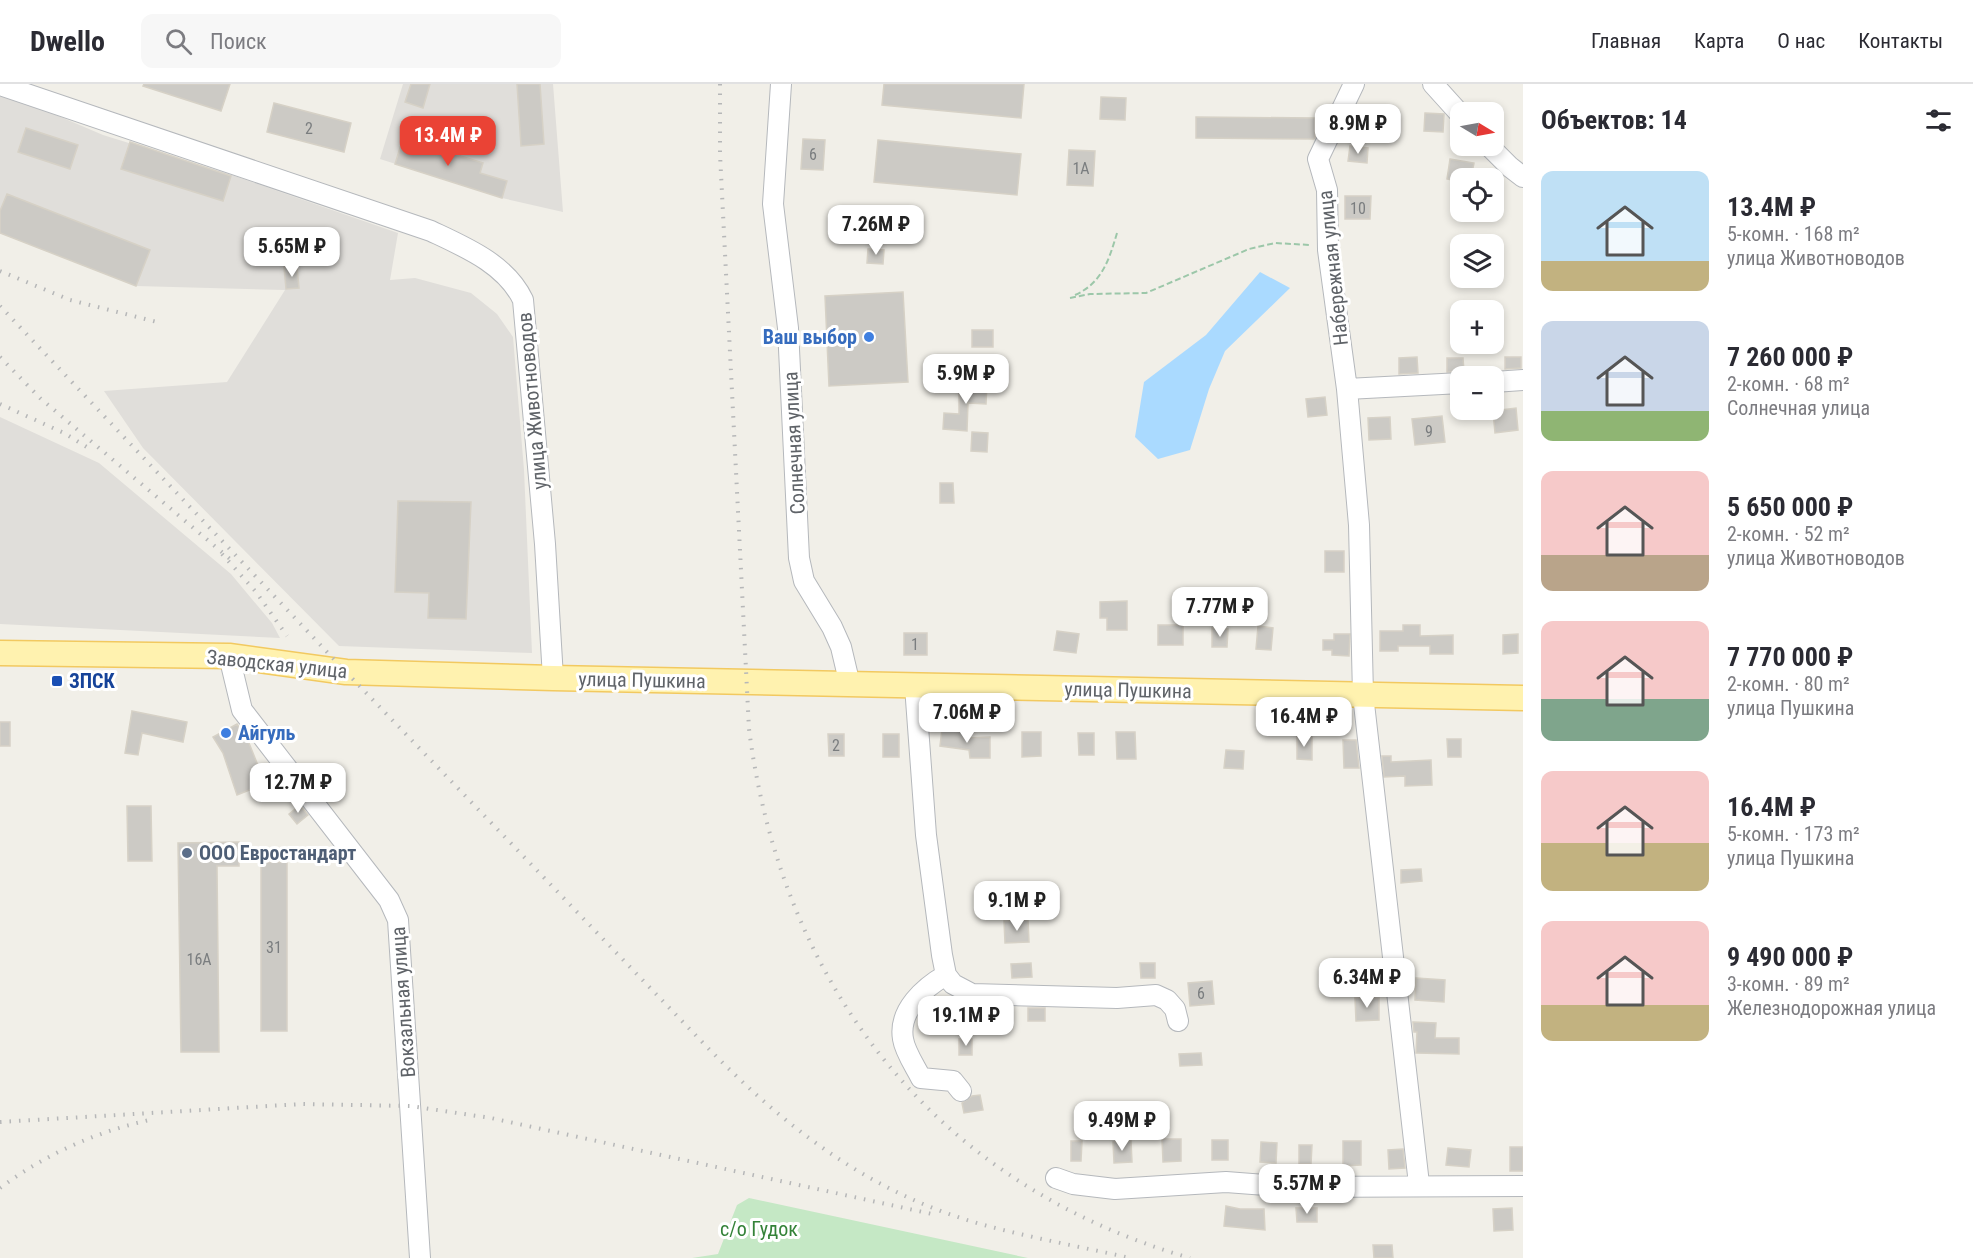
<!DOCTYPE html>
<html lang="ru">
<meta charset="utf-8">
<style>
:root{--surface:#fff;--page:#f7f7f7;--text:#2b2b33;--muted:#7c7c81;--line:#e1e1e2;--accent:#ea4335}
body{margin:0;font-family:"Roboto Condensed",sans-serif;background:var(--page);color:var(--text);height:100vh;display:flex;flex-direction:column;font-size:22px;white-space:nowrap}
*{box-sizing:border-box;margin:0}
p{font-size:20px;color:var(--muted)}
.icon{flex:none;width:33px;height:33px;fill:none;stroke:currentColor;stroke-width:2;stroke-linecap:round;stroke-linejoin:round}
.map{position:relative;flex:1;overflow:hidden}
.drawer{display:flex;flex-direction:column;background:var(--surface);width:450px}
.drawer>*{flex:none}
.needle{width:39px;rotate:100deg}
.buttons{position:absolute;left:1450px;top:18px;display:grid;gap:12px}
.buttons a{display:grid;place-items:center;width:54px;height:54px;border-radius:12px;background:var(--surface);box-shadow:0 3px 9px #0003;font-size:30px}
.price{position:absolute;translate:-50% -51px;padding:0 14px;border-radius:12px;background:#fff;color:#222;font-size:20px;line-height:39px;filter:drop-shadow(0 2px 3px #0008)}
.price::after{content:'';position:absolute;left:50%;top:36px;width:18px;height:14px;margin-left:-9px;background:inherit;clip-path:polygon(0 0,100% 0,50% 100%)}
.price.selected{background:var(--accent);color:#fff}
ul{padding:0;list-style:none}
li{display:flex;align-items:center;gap:18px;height:150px;padding:0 18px}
li span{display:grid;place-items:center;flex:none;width:168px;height:120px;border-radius:12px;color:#555}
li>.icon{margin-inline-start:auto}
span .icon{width:72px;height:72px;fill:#fffc;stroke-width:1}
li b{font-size:26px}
h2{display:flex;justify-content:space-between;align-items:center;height:72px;padding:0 18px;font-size:26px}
header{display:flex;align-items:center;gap:36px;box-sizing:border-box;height:84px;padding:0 30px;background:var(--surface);border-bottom:2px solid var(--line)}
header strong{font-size:28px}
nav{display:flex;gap:33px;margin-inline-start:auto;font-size:21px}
.search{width:420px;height:54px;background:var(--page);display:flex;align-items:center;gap:15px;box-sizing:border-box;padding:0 21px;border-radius:12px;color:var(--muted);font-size:22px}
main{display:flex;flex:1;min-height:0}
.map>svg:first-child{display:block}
</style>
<header>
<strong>Dwello</strong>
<div class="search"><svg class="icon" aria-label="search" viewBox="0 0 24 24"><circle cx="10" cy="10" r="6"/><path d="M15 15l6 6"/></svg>Поиск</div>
<nav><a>Главная</a><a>Карта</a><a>О нас</a><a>Контакты</a></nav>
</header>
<main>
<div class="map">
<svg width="1523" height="1174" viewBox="0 0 1523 1174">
<rect width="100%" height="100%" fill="#f1efe8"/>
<path fill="#e0deda" d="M403,0H553L563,128L502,114L380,75Z
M0,7L103,51L232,91L398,149L390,196L415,194L471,209L497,230L513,253L524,386L532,569L339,562L143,364L104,307L227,298L285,206L136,202L0,149Z
M0,333L99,379L231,490L272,539L280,554L0,540Z"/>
<path fill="#c5e8c5" d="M749,1114L1028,1174H692L718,1170L737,1121Z"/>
<path fill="#aadaff" d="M1260,188L1290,204L1225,267L1209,305L1190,366L1158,375L1135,353L1144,298L1206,251Z"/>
<path fill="#cccac5" stroke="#d6d1c6" stroke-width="1.5" d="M144,0H230L221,27L143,2Z
M411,0H430L423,24L405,18Z
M517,0H540L544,60L521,62Z
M884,0H1024L1021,34L882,21Z
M1101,13L1126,14L1125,36L1100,35Z
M274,19L351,39L344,68L267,48Z
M1425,29L1444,30L1443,48L1424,47Z
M1196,33L1315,34V53L1314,55L1196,54Z
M26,44L78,61L70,85L18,68Z
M403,54L483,79L480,89L507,97L502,114L395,80Z
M803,55L825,56L823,86L801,85Z
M878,56L1021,70L1017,111L874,98Z
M130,58L231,92L223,117L121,85Z
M1350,62L1368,64L1367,79L1348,77Z
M1069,66L1095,67L1093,102L1067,101Z
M1450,75L1474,79L1471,94H1461V98L1447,95Z
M7,110L150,166L136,202L0,149V127Z
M1345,112H1371L1370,135H1345Z
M868,165L884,166L883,180L867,179Z
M297,182L299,204L286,205L284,183Z
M903,208L908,298L829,302L825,212Z
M972,246H993V263H972Z
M1417,273L1418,289L1399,290V274Z
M1505,273H1521V284L1505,285Z
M1447,274H1463L1464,288H1447Z
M959,299H987L986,320L968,319L967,347L943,345L944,329L959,330Z
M1325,313L1327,331L1308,333L1306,315Z
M1516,324L1518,346L1495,349L1493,327Z
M1442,332L1445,358L1415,361L1412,335Z
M1390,333L1391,355L1369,356L1368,334Z
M972,348L988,349L987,368L971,367Z
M940,399H953L954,419H940Z
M398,417L471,418L466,535L428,534L429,509L395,508Z
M1325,467H1344V488H1325Z
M1127,517V546H1107V534H1100V518Z
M1158,541H1183V561H1158Z
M1403,541H1420V552L1453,551V570H1430V562H1398V567H1380V547H1403Z
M1258,542L1273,544L1271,566L1256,565Z
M1212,544L1228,545L1227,563H1212Z
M1057,547L1079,550L1076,569L1054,566Z
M904,549H927V571H904Z
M1334,550H1350L1349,572L1332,571V566H1323V556H1334Z
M1518,550V569L1503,570V551Z
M132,627L187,638L183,658L142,649L138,671L125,669Z
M0,638H10V662H0Z
M237,640L249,659L263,694L271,697V703L268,707L270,711L257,703L237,711L223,669L213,653Z
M942,645L965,648L964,654L990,653V674H970L969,666L940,662Z
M1022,648H1041V672L1022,673Z
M1116,648H1135L1136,675H1117Z
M1078,649H1094V671H1079Z
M828,650H844V672H829Z
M883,650H899V673H883Z
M1297,652L1312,653V676L1297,675Z
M1447,655H1461V673H1448Z
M1343,656H1356L1359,684H1344Z
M1226,666L1244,667L1243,685L1224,684Z
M1382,672H1391V678L1431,676L1432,701L1405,702V692L1384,693Z
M300,721L308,731L297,740L289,730Z
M127,722H151L152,777H128Z
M239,758V782H217L219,968H181L178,759Z
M261,778H287V947H261Z
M1421,785L1422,797L1401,799V786Z
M1028,836L1029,858L1005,859L1004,837Z
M1031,879L1032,893L1012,894L1011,880Z
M1140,879H1155V894H1141Z
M1416,894L1445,896L1444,918L1415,916Z
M1212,897L1214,920L1190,922L1188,899Z
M1355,914H1379V936L1356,937Z
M1028,924H1045V937H1028Z
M1413,938L1436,939L1435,954H1459V970L1416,969L1417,948H1414Z
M959,955H972V971H959Z
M1201,969L1202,981L1180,982L1179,970Z
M980,1011L983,1026L964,1029L962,1019L972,1012Z
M1162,1055H1181V1077L1163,1078Z
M1212,1056H1228V1076H1212Z
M1071,1057H1082L1081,1077H1071Z
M1131,1057L1132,1078L1114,1079L1113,1058Z
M1343,1057H1361V1081L1343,1082Z
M1261,1058L1277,1059L1276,1079L1260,1078Z
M1299,1061H1312L1311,1080H1299Z
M1510,1063H1523V1087H1510Z
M1448,1064L1471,1066L1469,1083L1446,1081Z
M1403,1065L1405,1084L1389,1085L1388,1066Z
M1226,1122L1240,1125H1264L1265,1146L1224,1142Z
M1296,1124H1317V1138H1297Z
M1512,1124L1513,1146L1494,1147L1493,1125Z
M1373,1161H1392L1393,1174H1374Z"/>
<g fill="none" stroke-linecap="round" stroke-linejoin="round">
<g stroke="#b5b8bc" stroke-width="22">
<path id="minor" d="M781,0L773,120L788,244L799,474L804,497L832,543L841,563L850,601
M1354,0L1318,75L1327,106L1328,166L1347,305L1359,441L1363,611L1419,1100
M1433,0L1461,31
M0,1L431,147C465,163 506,180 523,216L545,460L553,594
M1489,62L1510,83L1523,93
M1494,298L1523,296
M1347,305L1461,299
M229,572L242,626L389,816L398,836L420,1174
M915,602L926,751L942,871L946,891L953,900L972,910L1117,914L1156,911L1167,916L1175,925L1178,937
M946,891C925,903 898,926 903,955C905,968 915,982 921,994L953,997L961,1007
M1056,1094L1073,1100L1115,1105L1226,1098L1292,1103L1523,1102"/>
</g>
<g stroke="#f2c960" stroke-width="27">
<path id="major" d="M0,569L229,572L346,588L553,594L1523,614"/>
</g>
<path stroke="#9cc7a9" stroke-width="2" stroke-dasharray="6 3" stroke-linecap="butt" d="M1075,211C1102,199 1109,176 1117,149
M1070,214L1090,210L1146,209L1249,165L1275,159L1311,161"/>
<use href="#minor" stroke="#fff" stroke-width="20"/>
<use href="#major" stroke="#fff2af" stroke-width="24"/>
<path stroke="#b6b7b8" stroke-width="4" stroke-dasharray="1.5 8" stroke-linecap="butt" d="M720,0V70L749,645C782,903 936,1101 1190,1174
M0,187L70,216L157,238
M0,222L346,588L707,963C787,1045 871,1110 984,1141C1032,1154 1082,1163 1130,1174
M0,273L40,314L230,475
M0,320L64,349L90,365
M222,470L256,508L287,552
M0,1038L302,1020L410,1022L491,1034L932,1130
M0,1104C47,1069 98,1047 154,1035"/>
</g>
<g fill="#3f7fe0" stroke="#fff" stroke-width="2">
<circle cx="869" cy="253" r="6"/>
<circle cx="226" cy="649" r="6"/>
</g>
<rect fill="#1a4fb4" stroke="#fff" stroke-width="2" x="51" y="591" width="12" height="12" rx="3"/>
<circle fill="#5c6f8a" stroke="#fff" stroke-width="2" cx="187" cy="769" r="6"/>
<g text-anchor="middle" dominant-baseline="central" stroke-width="6" stroke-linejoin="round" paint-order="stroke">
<g font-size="16" fill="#7a7d7f">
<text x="309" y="44">2</text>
<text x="813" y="70">6</text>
<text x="1081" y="84">1А</text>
<text x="1358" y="124">10</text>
<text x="1429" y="347">9</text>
<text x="915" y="560">1</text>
<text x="836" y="661">2</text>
<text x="274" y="863">31</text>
<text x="199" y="875">16А</text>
<text x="1201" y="909">6</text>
</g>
<g font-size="20" fill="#5f6368" stroke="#fff">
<text transform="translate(1333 184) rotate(-96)">Набережная улица</text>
<text transform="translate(532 317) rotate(-95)">улица Животноводов</text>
<text transform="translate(794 359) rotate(-93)">Солнечная улица</text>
<text transform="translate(277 580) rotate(6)">Заводская улица</text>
<text transform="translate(642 596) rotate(1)">улица Пушкина</text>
<text transform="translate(1128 606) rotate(1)">улица Пушкина</text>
<text transform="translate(403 918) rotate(-94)">Вокзальная улица</text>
</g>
<g font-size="20" font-weight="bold" fill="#366cbe" stroke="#fff" text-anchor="end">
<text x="857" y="253">Ваш выбор</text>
<text x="238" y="649" text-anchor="start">Айгуль</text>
</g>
<g font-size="20" font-weight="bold" fill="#164399" stroke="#fff" text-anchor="start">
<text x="69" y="597">ЗПСК</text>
</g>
<g font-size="20" font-weight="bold" fill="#4e5e75" stroke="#fff" text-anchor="start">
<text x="199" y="769">ООО Евростандарт</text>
</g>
<g font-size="20" fill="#348238" stroke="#fff">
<text x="759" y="1145">с/о Гудок</text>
</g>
</g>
</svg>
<div class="buttons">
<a><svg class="needle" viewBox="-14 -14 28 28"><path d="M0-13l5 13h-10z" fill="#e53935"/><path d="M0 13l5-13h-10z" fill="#7c7c81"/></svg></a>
<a><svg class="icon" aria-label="locate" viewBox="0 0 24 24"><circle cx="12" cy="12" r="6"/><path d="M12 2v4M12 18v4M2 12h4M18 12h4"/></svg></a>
<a><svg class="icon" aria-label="layers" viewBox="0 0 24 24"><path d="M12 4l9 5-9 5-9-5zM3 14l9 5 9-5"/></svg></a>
<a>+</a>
<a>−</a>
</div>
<b class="price" style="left:1358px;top:71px">8.9M ₽</b>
<b class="price selected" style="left:448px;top:83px">13.4M ₽</b>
<b class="price" style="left:876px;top:172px">7.26M ₽</b>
<b class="price" style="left:292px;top:194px">5.65M ₽</b>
<b class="price" style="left:966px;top:321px">5.9M ₽</b>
<b class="price" style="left:1220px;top:554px">7.77M ₽</b>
<b class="price" style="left:967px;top:660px">7.06M ₽</b>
<b class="price" style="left:1304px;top:664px">16.4M ₽</b>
<b class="price" style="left:298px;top:730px">12.7M ₽</b>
<b class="price" style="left:1017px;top:848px">9.1M ₽</b>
<b class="price" style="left:1367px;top:925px">6.34M ₽</b>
<b class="price" style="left:966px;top:963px">19.1M ₽</b>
<b class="price" style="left:1122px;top:1068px">9.49M ₽</b>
<b class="price" style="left:1307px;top:1131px">5.57M ₽</b>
</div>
<section class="drawer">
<h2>Объектов: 14<svg class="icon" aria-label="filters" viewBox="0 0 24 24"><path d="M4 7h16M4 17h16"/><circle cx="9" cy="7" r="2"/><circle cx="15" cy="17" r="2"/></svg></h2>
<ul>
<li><span style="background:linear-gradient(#bfe0f5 75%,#c2b280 0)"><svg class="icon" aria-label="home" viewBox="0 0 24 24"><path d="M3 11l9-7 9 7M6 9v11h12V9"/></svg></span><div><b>13.4M ₽</b><p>5-комн. · 168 m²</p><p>улица Животноводов</p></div></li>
<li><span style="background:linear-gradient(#c9d6e8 75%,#8fb573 0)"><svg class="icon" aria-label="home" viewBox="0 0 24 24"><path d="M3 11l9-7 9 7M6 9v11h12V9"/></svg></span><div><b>7 260 000 ₽</b><p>2-комн. · 68 m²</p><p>Солнечная улица</p></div></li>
<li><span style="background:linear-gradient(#f6c9c9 70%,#b9a48a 0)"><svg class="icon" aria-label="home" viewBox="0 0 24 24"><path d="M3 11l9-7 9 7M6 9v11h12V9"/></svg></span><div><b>5 650 000 ₽</b><p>2-комн. · 52 m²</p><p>улица Животноводов</p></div></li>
<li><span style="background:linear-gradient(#f6c9c9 65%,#7fa58c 0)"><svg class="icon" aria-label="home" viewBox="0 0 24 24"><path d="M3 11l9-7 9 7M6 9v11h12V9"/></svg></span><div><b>7 770 000 ₽</b><p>2-комн. · 80 m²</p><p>улица Пушкина</p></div></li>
<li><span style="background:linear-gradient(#f6c9c9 60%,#c2b280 0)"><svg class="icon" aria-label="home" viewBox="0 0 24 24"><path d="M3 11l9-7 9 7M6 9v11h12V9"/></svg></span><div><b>16.4M ₽</b><p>5-комн. · 173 m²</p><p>улица Пушкина</p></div></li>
<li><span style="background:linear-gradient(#f6c9c9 70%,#c2b280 0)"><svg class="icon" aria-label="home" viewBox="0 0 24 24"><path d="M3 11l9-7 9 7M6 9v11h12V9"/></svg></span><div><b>9 490 000 ₽</b><p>3-комн. · 89 m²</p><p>Железнодорожная улица</p></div></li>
</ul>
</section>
</main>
